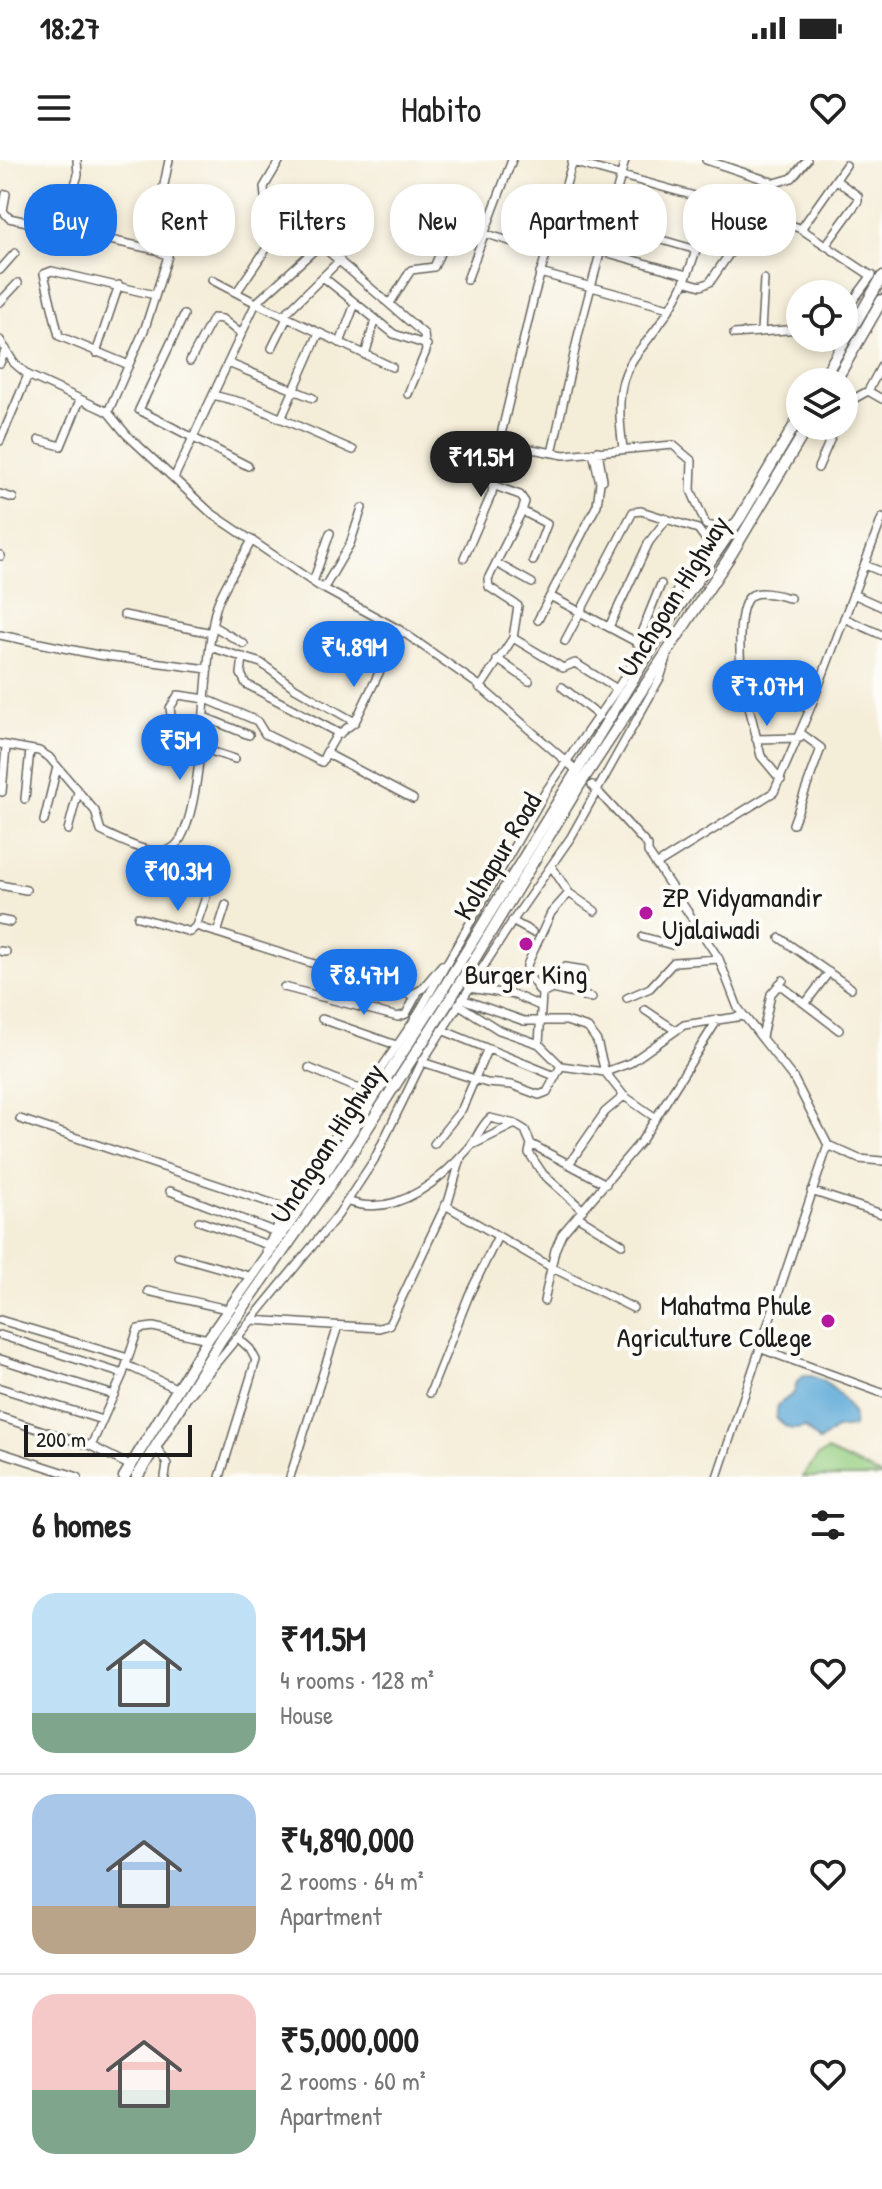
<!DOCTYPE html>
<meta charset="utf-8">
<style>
:root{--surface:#fff;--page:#f6f6f6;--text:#222;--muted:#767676;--line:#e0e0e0;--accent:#1a73e8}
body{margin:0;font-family:"Patrick Hand",sans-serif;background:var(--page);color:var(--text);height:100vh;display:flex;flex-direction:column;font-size:30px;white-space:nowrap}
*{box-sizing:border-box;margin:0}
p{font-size:26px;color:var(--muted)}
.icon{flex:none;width:44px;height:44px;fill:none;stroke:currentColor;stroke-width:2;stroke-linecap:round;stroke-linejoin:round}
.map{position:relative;height:1317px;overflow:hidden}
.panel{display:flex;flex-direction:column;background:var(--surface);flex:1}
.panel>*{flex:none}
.top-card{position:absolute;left:24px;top:24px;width:834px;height:72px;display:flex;gap:16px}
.fabs{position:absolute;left:786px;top:120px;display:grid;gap:16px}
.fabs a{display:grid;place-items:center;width:72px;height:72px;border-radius:50%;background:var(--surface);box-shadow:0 4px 12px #0003;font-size:40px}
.scale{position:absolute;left:24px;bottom:20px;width:168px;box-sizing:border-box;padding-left:8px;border:4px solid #1c1c1c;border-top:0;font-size:22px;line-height:28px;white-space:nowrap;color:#1c1c1c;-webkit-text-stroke:6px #fdfcf7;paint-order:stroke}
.price{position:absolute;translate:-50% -68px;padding:0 18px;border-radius:28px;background:var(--accent);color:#fff;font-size:26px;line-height:52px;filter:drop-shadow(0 2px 4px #0008)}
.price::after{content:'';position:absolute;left:50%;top:48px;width:24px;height:18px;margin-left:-12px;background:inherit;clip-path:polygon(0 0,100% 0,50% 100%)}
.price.active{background:#222;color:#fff}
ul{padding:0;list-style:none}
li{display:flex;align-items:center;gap:24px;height:200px;padding:0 32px}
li+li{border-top:2px solid var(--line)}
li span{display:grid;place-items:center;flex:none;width:224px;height:160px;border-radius:24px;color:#555}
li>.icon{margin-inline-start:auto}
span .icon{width:96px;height:96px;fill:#fffc;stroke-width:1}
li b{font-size:34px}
h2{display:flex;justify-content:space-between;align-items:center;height:96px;padding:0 32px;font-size:34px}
.tag{padding:0 28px;border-radius:32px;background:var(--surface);box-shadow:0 4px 12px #0003;font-size:28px;line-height:72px}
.tag.active{background:var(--accent);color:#fff}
.status{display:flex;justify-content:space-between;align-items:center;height:56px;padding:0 40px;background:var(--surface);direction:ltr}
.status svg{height:22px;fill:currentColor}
header{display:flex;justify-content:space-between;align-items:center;height:104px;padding:0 32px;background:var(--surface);font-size:36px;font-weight:600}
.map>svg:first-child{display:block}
</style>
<div class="status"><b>18:27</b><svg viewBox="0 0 49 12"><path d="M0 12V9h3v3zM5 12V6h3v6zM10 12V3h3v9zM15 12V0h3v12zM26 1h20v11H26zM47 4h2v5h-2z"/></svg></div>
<header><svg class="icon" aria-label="menu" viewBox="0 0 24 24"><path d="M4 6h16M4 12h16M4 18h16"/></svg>Habito<svg class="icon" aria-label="heart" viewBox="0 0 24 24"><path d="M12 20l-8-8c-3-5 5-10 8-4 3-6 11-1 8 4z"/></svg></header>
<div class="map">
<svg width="882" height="1317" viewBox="0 0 882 1317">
<rect width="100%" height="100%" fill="#fdfcf7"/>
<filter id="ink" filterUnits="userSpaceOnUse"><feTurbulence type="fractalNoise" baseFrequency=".0125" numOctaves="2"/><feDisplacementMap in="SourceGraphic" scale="16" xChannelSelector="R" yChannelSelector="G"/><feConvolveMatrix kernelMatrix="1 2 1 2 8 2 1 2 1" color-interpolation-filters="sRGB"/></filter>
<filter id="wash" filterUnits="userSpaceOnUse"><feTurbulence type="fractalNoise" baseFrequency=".006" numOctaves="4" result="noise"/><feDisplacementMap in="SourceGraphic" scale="32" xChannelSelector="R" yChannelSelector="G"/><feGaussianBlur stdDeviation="1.8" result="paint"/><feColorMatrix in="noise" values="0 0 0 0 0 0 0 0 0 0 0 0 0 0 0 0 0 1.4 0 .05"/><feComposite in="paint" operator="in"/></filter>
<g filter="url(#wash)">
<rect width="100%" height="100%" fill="#f4edd8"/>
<path fill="#94cd80" stroke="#58744e" stroke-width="2" d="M827,1291L882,1316V1317H802L818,1296Z"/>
<path fill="#60abd8" stroke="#3e647a" stroke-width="2" d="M805,1215C826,1217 844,1237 854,1255L853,1267L836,1269L819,1282L805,1267C791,1272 786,1268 776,1258L778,1245L794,1233L797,1222Z"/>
</g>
<g filter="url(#ink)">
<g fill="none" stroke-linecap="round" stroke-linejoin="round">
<g stroke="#68655e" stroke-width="10">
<path id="minor" d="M280,0L264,27L265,37L424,174L426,191L408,234
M573,0L534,136L499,283L564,295L673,285L692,301L691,330L706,365L726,369
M706,0L775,23L792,18L807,0
M572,2L774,58L801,69L870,115
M6,34L3,51L9,58L156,90L168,96L145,168L108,252
M609,65L697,90
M61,69L78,15L77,0
M801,69L846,5
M826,85L858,41V36L836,20
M151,89L169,0
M601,91L687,115
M0,110L15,93
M540,113L669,148
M323,117L394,174L427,185
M212,120L256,143L321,84
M467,120L512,0
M684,121L701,126L710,122L757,53
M238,130L273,79L292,60
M0,142L18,123
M390,143L411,110L434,107L453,64L546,92
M844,153L872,115
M184,155L139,250L248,306
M283,156L340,100
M761,172L764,119
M734,174L800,169
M0,180L14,203L28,215L108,252L126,274L211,353L319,426L400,470L477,524L575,609
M340,183L355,144
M272,188L287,158
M96,193L119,125
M365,195L375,161
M190,201L213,158L222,159L241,174
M0,203L6,189
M228,203L313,238
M129,205L59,176L44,114L52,111L155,135
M882,205L868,231L882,239
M213,235L248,244L353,290
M844,250L848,242L868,231
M281,259L319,173
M39,280L61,286L80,240
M0,281L28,215
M623,288C609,192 642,204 679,133C694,104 701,72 710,40
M598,291L603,320
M593,292L600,323L597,345L550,436L642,485
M552,293L579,172L625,0
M818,308L836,266
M462,314L520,335L525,342L522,351
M174,318L256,143L392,207
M0,334L13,338
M0,395L1,396
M464,398L492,333L499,283
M496,403L522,351L547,364L533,401
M865,405L882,412
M313,422L330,373
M324,428L350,384L362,348
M853,434L882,447
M790,438C780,436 762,430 752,435C735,444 740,505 743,522L810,549L882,358
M124,455L212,473
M844,458L882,475
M538,460L550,436
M213,466L244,484
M609,467L649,382L667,359
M0,475L98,495L208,509
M513,478L518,446L489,427L488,419L496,403L532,423
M565,481L633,352L641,351L698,369L709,384
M637,483L661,424
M210,487L261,503L295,528L355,562
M243,497L241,514L246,524L340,574
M497,499L529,521
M743,522L761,596L781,620
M562,527L599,556
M480,528L513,478L563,508L575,503L617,529
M204,557L249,575
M172,562L170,548L178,535L206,539L257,561L265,574L322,602L326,593L413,639
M756,579L800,578
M0,584L39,591L49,597L95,651L101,671C118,679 153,698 171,689C207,670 202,487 217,445C225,423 241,401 252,380
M201,588L235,599
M326,593L336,576L355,562L400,470
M592,625L648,686V692L719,799L738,848L794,919L828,985L859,999L882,1001
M2,632L6,587
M25,639L30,590
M44,661L57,607
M793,664L821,588L802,574
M68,670L78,632
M656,705L774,632L810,549
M552,707L569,733L595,751
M0,725L26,730
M569,733L551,753L527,805V813L542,834L539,884L561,906L605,912L630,903L684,865L744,856
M138,757L190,772L196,766L208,731
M0,760L10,762
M512,761L532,772
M196,766L411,835L422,829L442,805
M217,773L226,745
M643,777L672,785L698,766
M780,778L851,828
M0,791L6,792
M779,824L839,870
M284,827L398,857L406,854L417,834
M469,828L515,835L540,846
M552,829L558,811L565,807L584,810
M542,834L552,829L592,838
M627,838L650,828L674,802L719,799
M462,839L524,861H566L588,868L597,881L605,912L624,936L656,958
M458,844L499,870L539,884
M805,844L829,812
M645,850L675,870
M322,859L396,885
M442,870L555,916
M762,877L771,834L783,820
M422,902L487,923L512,925L539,935L547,932L561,906
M309,908L364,931
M20,959L286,1048
M434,984L462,949L487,890
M474,984L515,964
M531,984L529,993L543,1014L583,1050
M461,998L447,1046L551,1107L633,1148
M569,1004L605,952L624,936
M170,1031L273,1071
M811,1031L882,1054
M347,1041C394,1059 438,1023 469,988C477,979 480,967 490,958L515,964L525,970L531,984L606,1024
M577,1056L622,1084
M199,1061L268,1085
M266,1090L286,1048L413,862L546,631L617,529L695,401L734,363
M178,1096L249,1116
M148,1131L227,1149
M544,1141L555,1090L562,1074L642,980L718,859
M0,1160L128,1198
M251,1160L379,1168L389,1165L446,1044
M0,1175L123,1214
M759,1188L882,1233
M0,1199L114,1235
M126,1205L178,1229
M0,1228L102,1260
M430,1233L469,1135L498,1076
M189,1236L338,1055L374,1000L422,902L514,759L571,677L660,518L667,498
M0,1257L91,1286L131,1306
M91,1286L123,1214L138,1169L153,1167L208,1179
M156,1286L167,1304L165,1317
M0,1292L78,1317
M220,1317L256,1200L250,1189L238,1178
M290,1317L338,1166
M717,1317L828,985"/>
</g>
<g stroke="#68655e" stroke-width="13">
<path id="highway" d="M821,222L882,117
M835,222L882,140
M124,1317L208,1179L328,1008L442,831L665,467L740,358L800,256
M137,1317L222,1178L345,1003L451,838L579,626L732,393L808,266"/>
</g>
<use href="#minor" stroke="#fff" stroke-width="7"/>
<use href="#highway" stroke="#fff" stroke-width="10"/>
</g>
</g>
<g fill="#b5179e" stroke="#fdfcf7" stroke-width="3">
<circle cx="646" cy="753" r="8"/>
<circle cx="526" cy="784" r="8"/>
<circle cx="828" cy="1161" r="8"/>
</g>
<g text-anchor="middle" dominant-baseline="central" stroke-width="8" stroke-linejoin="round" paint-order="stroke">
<g font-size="28" fill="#1c1c1c" stroke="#fdfcf7">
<text transform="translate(673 436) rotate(-58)">Unchgoan Highway</text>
<text transform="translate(497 696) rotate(-59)">Kolhapur Road</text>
<text transform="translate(327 983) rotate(-57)">Unchgoan Highway</text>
</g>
<g font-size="28" fill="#1c1c1c" stroke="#fdfcf7" text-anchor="start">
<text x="662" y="737">ZP Vidyamandir<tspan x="662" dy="32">Ujalaiwadi</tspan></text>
<text x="526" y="814" text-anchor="middle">Burger King</text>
<text x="812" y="1145" text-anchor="end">Mahatma Phule<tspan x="812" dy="32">Agriculture College</tspan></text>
</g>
</g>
</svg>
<div class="fabs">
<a><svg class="icon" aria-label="locate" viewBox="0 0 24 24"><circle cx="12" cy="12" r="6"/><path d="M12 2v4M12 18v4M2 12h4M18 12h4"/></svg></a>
<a><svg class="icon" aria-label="layers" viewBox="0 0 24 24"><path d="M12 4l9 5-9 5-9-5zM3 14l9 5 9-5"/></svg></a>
</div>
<div class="scale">200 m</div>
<b class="price active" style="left:481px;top:339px">₹11.5M</b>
<b class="price" style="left:354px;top:529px">₹4.89M</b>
<b class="price" style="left:767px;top:568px">₹7.07M</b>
<b class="price" style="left:180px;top:622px">₹5M</b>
<b class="price" style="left:178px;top:753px">₹10.3M</b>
<b class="price" style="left:364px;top:857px">₹8.47M</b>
<div class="top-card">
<a class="tag active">Buy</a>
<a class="tag">Rent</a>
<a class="tag">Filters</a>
<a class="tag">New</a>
<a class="tag">Apartment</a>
<a class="tag">House</a>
</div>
</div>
<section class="panel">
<h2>6 homes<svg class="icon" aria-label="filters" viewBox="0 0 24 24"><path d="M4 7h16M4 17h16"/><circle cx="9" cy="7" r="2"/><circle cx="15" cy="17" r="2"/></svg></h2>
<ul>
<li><span style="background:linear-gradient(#bfe0f5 75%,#7fa58c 0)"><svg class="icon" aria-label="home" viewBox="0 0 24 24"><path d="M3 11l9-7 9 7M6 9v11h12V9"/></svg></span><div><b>₹11.5M</b><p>4 rooms · 128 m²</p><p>House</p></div><svg class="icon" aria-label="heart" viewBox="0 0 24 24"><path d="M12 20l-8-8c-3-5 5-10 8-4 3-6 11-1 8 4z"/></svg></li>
<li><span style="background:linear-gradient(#a9c7e8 70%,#b9a48a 0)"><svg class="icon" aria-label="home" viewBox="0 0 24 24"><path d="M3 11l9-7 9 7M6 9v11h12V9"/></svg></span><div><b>₹4,890,000</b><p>2 rooms · 64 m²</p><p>Apartment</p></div><svg class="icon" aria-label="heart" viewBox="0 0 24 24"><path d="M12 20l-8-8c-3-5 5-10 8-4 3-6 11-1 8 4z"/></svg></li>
<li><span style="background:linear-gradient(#f6c9c9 60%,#7fa58c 0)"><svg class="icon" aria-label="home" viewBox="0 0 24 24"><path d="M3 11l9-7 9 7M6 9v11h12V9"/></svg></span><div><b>₹5,000,000</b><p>2 rooms · 60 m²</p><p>Apartment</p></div><svg class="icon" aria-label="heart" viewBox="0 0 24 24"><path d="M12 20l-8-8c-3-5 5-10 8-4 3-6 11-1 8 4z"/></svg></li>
</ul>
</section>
